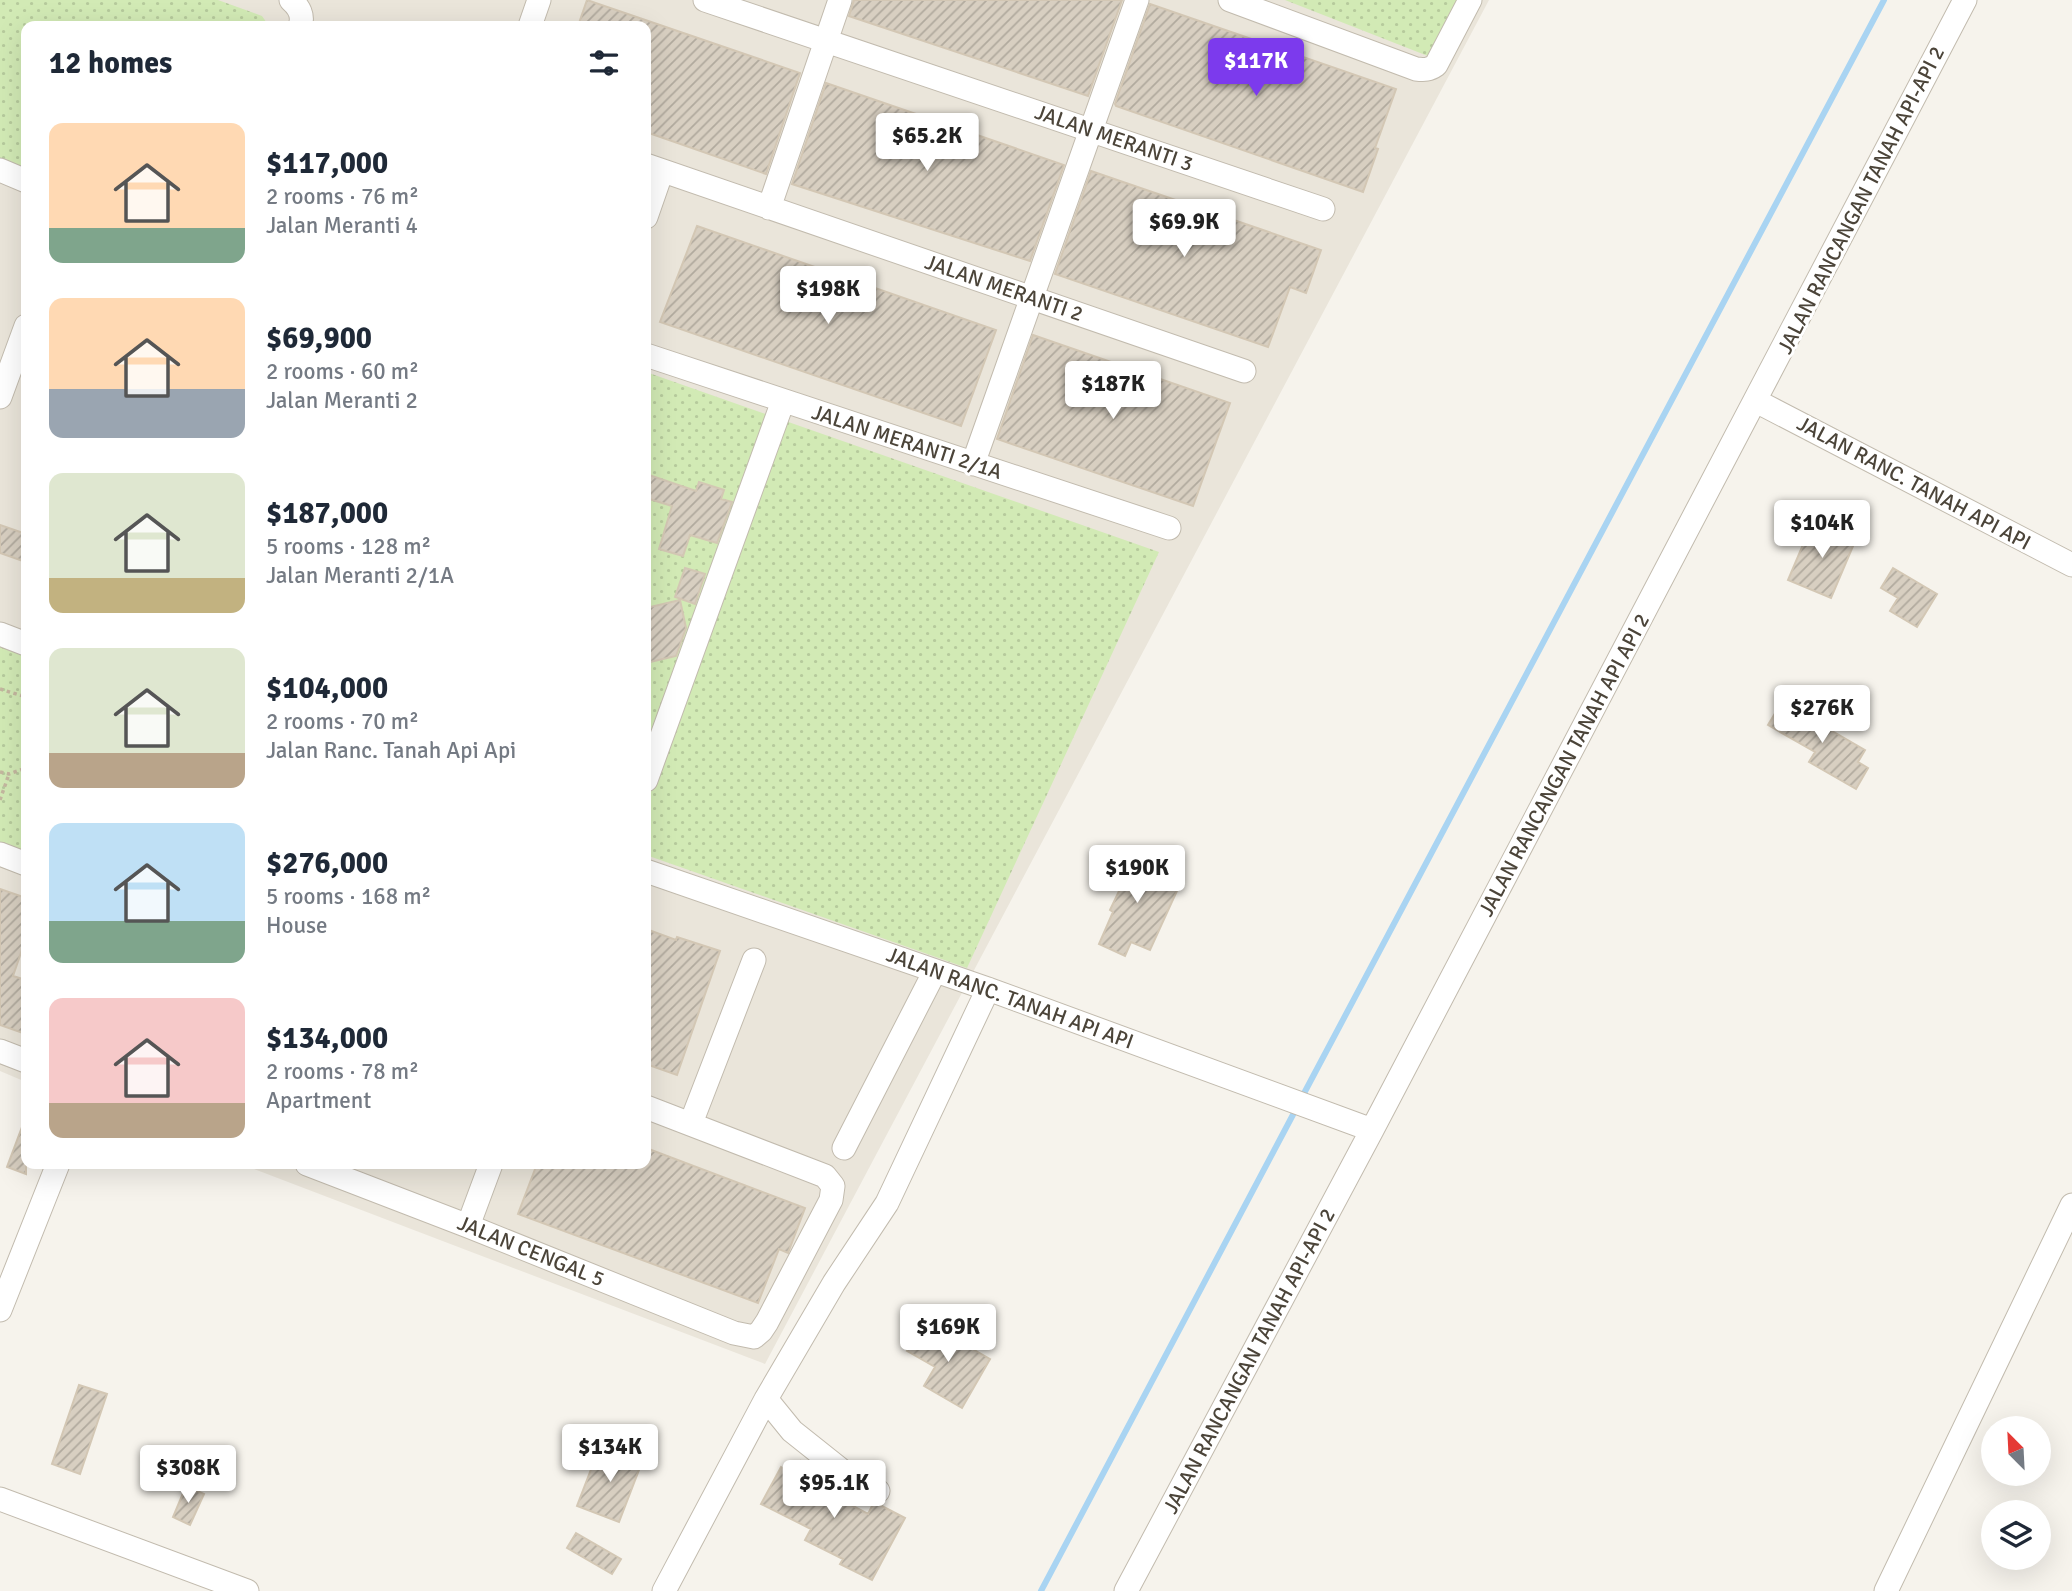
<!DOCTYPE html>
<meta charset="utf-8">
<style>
:root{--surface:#fff;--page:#f6f6f7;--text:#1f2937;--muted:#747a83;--accent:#7c3aed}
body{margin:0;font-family:Signika,sans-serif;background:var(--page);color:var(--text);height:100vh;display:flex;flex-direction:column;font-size:26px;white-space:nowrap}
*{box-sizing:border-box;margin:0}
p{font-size:23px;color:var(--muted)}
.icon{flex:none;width:38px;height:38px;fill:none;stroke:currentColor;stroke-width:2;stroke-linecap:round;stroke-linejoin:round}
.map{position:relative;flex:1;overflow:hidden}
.sheet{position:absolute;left:21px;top:21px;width:630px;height:1148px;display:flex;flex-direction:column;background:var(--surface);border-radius:14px;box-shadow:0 7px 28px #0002}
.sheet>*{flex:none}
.needle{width:46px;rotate:336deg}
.controls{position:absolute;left:1981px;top:1416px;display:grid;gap:14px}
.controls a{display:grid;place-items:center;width:70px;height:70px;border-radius:50%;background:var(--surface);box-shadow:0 7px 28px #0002;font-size:35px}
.price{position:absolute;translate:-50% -60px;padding:0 16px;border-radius:7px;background:#fff;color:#222;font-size:23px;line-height:46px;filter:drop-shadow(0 2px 4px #0008)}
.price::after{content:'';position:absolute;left:50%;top:42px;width:21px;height:16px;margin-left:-10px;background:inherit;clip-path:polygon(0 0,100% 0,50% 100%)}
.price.active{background:var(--accent);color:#fff}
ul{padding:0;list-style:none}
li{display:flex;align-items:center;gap:21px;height:175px;padding:0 28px}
li span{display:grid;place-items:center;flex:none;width:196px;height:140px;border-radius:14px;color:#555}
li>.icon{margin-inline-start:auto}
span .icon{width:84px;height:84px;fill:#fffc;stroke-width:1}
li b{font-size:30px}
h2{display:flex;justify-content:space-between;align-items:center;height:84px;padding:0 28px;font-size:30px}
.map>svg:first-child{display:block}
</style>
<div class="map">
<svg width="2072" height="1591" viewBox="0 0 2072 1591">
<defs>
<pattern id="park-dots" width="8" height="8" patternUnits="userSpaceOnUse" patternTransform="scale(1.75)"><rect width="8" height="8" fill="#d2eab5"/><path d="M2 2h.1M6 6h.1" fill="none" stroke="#b6ca9c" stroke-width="1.8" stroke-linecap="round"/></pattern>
<pattern id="building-hatch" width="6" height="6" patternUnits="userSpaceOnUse" patternTransform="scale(1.75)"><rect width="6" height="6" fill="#d8cfc1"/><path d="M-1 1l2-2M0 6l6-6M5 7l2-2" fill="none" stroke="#b1aa9e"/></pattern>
</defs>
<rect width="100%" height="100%" fill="#f6f3ec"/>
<path fill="#eae5da" d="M0,0H1489L765,1364L241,1164H646V26H26V1082L0,1071Z"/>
<path fill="url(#park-dots)" d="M0,0H218L262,16L269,26H26V169L0,160Z
M1285,0H1462L1433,58Z
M646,372L1159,552L967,968L646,855Z
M0,643L26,653V854L0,844Z"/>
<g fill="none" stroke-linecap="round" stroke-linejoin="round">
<path stroke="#a9d4f2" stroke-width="6" d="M1301,1099L1884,0
M1041,1591L1296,1109"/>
</g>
<path fill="url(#building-hatch)" stroke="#d3c7b4" stroke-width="2" d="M587,0L800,73L766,174L646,132V26H578Z
M854,0H1122L1088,96L849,16Z
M1150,4L1396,89L1375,148L1378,149L1363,192L1116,106L1115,104Z
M826,83L1064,165L1030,261L792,184Z
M1091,171L1321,250L1306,293L1290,287L1268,347L1055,274Z
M697,226L996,330L961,426L660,322Z
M1033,335L1230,403L1193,506L997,439Z
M646,474L696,491L699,482L724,490L721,499L732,502L717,543L690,535L683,556L659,549L672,506L646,498Z
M1813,521L1856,539L1831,598L1788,580Z
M0,525L26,534V562L0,553Z
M685,568L705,574L695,604L675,597Z
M1893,568L1937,594L1917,627L1890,611L1898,598L1881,588Z
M680,600L686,628L676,656L646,663V608Z
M1782,702L1865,750L1858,762L1868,768L1856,789L1809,762L1815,752L1768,725Z
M1117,854L1181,882L1150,950L1131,942L1125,956L1099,944L1113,912L1110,910L1121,887L1105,880Z
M0,889L26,898V938L13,976L26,980V1034L0,1025Z
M646,929L676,940L677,937L720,951L677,1075L646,1064Z
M25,1119L26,1120V1174L7,1167Z
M646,1148L805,1208L788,1253L779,1249L758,1303L518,1214L537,1164H646Z
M924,1321L990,1359L962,1408L924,1386L935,1367L907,1351Z
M79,1385L107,1394L80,1474L52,1464Z
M600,1446L642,1462L619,1522L577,1506Z
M801,1461L824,1474L817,1487L868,1514L873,1504L880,1505L905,1518L872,1580L840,1564L843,1559L805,1540L811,1529L761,1504L781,1467L795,1474Z
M186,1486L204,1494L190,1525L173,1517Z
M576,1533L621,1559L612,1574L567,1548Z"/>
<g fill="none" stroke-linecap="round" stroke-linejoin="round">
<g stroke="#c2bbae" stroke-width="25">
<path id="minor" d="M291,0C299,7 304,16 300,26
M705,0L1323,209
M1230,0L1416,69C1424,70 1429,70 1436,65L1470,0
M530,26L539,0
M646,165L1244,371
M0,170L26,181
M769,208L840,0
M646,217L662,171
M646,355L1169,528
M0,397L26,326
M1756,401L2072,565
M973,464L1137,0
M0,634L26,644
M646,780L783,401
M0,854L26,864
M646,871L988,989L1372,1130
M0,1051L26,1061
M691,1123L754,960
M844,1148L935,971
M307,1164L468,1226L734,1333L754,1337L761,1331L767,1322L831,1200L833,1186L825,1176L646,1107
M468,1226L491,1164
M0,1310L58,1164
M766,1399L792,1431L841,1470L878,1491
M0,1499L247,1591
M664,1591L766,1399L834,1283L887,1203L988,989
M1126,1591L1372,1130L1965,0
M1886,1591L2072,1205"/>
</g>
<path stroke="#c4b79f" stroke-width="3.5" stroke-dasharray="3.5 3.5" stroke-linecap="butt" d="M0,689L26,697
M0,772L9,774L26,768
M0,800L9,774"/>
<use href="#minor" stroke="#fff" stroke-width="23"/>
</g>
<g text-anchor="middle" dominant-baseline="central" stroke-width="6" stroke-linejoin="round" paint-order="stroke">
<g font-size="21" fill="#4b4439" stroke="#fff">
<text transform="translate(1114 138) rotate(19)">JALAN MERANTI 3</text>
<text transform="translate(1861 200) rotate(-63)">JALAN RANCANGAN TANAH API-API 2</text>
<text transform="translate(1004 288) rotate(19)">JALAN MERANTI 2</text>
<text transform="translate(907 442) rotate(18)">JALAN MERANTI 2/1A</text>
<text transform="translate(1914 483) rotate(28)">JALAN RANC. TANAH API API</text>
<text transform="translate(1564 765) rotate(-62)">JALAN RANCANGAN TANAH API API 2</text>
<text transform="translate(1010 998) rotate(20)">JALAN RANC. TANAH API API</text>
<text transform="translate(531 1251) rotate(22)">JALAN CENGAL 5</text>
<text transform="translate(1249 1361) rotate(-62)">JALAN RANCANGAN TANAH API-API 2</text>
</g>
</g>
</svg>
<div class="controls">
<a><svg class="needle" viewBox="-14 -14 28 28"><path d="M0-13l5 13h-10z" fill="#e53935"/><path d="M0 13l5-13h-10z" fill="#747a83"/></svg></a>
<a><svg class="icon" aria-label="layers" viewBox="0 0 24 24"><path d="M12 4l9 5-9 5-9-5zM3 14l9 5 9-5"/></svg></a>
</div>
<b class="price active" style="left:1256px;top:98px">$117K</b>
<b class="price" style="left:927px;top:173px">$65.2K</b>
<b class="price" style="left:1184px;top:259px">$69.9K</b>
<b class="price" style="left:828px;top:326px">$198K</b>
<b class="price" style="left:1113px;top:421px">$187K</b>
<b class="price" style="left:1822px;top:560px">$104K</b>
<b class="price" style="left:1822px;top:745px">$276K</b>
<b class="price" style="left:1137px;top:905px">$190K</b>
<b class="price" style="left:948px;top:1364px">$169K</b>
<b class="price" style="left:610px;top:1484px">$134K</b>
<b class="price" style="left:188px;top:1505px">$308K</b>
<b class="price" style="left:834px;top:1520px">$95.1K</b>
<section class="sheet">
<h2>12 homes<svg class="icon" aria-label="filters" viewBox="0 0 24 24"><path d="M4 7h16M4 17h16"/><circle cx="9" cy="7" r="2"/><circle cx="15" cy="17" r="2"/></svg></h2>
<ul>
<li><span style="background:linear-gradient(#ffd9b3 75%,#7fa58c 0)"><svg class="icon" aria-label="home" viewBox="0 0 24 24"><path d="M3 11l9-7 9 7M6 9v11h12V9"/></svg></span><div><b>$117,000</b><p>2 rooms · 76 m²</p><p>Jalan Meranti 4</p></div></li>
<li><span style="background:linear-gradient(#ffd9b3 65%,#9aa5b1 0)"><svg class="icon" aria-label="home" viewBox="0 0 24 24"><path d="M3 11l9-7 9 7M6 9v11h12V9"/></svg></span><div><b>$69,900</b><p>2 rooms · 60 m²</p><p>Jalan Meranti 2</p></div></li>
<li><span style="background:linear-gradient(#dfe7d0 75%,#c2b280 0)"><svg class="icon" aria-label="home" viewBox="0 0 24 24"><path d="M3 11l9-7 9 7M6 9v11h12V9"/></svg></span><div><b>$187,000</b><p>5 rooms · 128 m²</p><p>Jalan Meranti 2/1A</p></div></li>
<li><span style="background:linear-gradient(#dfe7d0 75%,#b9a48a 0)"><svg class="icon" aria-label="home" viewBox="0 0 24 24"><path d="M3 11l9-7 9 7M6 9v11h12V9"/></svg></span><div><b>$104,000</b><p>2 rooms · 70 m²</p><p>Jalan Ranc. Tanah Api Api</p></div></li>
<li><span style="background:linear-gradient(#bfe0f5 70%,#7fa58c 0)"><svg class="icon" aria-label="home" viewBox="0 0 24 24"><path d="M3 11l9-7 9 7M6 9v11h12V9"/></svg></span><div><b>$276,000</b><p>5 rooms · 168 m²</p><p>House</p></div></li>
<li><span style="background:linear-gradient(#f6c9c9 75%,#b9a48a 0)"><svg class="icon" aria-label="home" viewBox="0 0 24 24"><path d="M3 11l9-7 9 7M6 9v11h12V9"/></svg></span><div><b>$134,000</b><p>2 rooms · 78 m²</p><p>Apartment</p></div></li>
</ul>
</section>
</div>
